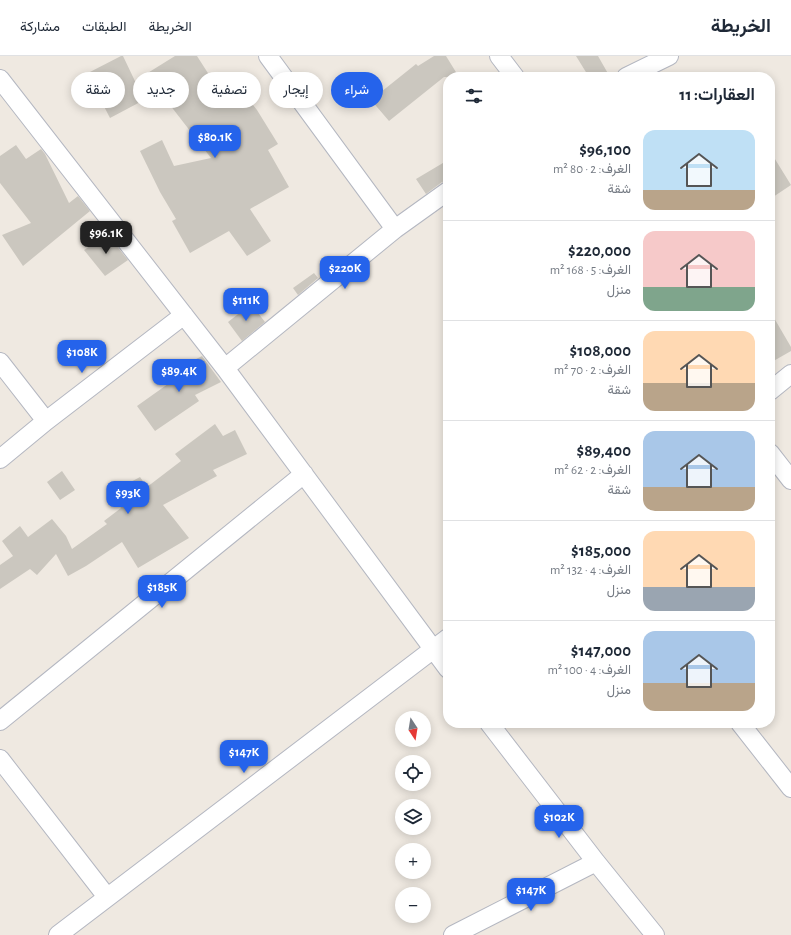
<!DOCTYPE html>
<html lang="ar">
<meta charset="utf-8">
<style>
:root{--surface:#fff;--page:#f2f2f3;--text:#1f2937;--muted:#747a83;--line:#e0e1e3;--accent:#2563eb}
body{margin:0;font-family:"Alegreya Sans",Vazirmatn,sans-serif;background:var(--page);color:var(--text);direction:rtl;height:100vh;display:flex;flex-direction:column;font-size:15px;white-space:nowrap}
*{box-sizing:border-box;margin:0}
p{font-size:13px;color:var(--muted)}
.icon{flex:none;width:22px;height:22px;fill:none;stroke:currentColor;stroke-width:2;stroke-linecap:round;stroke-linejoin:round}
.map{position:relative;flex:1;overflow:hidden;direction:ltr}
.sheet{position:absolute;left:443px;top:16px;width:332px;height:656px;display:flex;flex-direction:column;background:var(--surface);border-radius:16px;box-shadow:0 2px 10px #0003;direction:rtl}
.sheet>*{flex:none}
.banner{position:absolute;left:12px;top:16px;width:371px;height:36px;direction:rtl;display:flex;gap:8px}
.needle{width:26px;rotate:168deg}
.tools{position:absolute;left:395px;top:655px;display:grid;gap:8px}
.tools a{display:grid;place-items:center;width:36px;height:36px;border-radius:50%;background:var(--surface);box-shadow:0 2px 10px #0003;font-size:20px}
.price{position:absolute;translate:-50% -34px;padding:0 9px;border-radius:8px;background:var(--accent);color:#fff;font-size:13px;line-height:26px;filter:drop-shadow(0 1px 2px #0008)}
.price::after{content:'';position:absolute;left:50%;top:24px;width:12px;height:9px;margin-left:-6px;background:inherit;clip-path:polygon(0 0,100% 0,50% 100%)}
.price.current{background:#222;color:#fff}
ul{padding:0;list-style:none}
li{display:flex;align-items:center;gap:12px;height:100px;padding:0 20px}
li+li{border-top:1px solid var(--line)}
li span{display:grid;place-items:center;flex:none;width:112px;height:80px;border-radius:12px;color:#555}
li>.icon{margin-inline-start:auto}
span .icon{width:48px;height:48px;fill:#fffc;stroke-width:1}
li b{font-size:17px}
h2{display:flex;justify-content:space-between;align-items:center;height:48px;padding:0 20px;font-size:17px}
.tag{padding:0 14px;border-radius:18px;background:var(--surface);box-shadow:0 2px 10px #0003;font-size:14px;line-height:36px}
.tag.current{background:var(--accent);color:#fff}
header{display:flex;align-items:center;gap:24px;box-sizing:border-box;height:56px;padding:0 20px;background:var(--surface);border-bottom:1px solid var(--line)}
header strong{font-size:19px}
nav{display:flex;gap:22px;margin-inline-start:auto;font-size:14px}
.map>svg:first-child{display:block}
</style>
<header>
<strong>الخريطة</strong>
<nav><a>الخريطة</a><a>الطبقات</a><a>مشاركة</a></nav>
</header>
<div class="map">
<svg width="791" height="879" viewBox="0 0 791 879">
<rect width="100%" height="100%" fill="#efe9e1"/>
<path fill="#cbc7bf" d="M121,0H123L144,44L110,62L94,31L95,30L88,17Z
M175,0H197L213,25L215,23L222,34L234,25L257,54L278,88L268,94L289,131L250,153L271,185L247,200L229,175L190,197L172,165L176,163L160,136L140,95L162,84L174,110L211,102L146,18Z
M434,0H446L459,21H444L389,65L371,44L416,8L418,10Z
M576,0H598L610,21H589Z
M16,89L26,103L41,93L45,98L69,147L78,140L90,155L23,210L2,179L31,167L0,127V100Z
M770,95L791,129L770,143Z
M448,104V125L442,126L426,138L416,123Z
M108,179L128,204L105,220L84,194Z
M314,217L318,222L298,239L293,232Z
M251,248L265,266L242,285L228,266Z
M770,255L791,291V295L770,307Z
M202,300L221,326L195,339L199,345L155,375L137,350L175,323L171,316Z
M215,368L223,380L235,374L247,398L213,414L217,420L163,449L189,482L138,512L122,486L86,510L68,520L56,498L37,519L30,513L0,533V509L13,500L2,485L20,470L28,481L52,463L66,480L72,493L107,468L104,465L121,452L112,436L140,421L147,431L181,405L175,398Z
M62,415L75,434L60,444L47,426Z"/>
<g fill="none" stroke-linecap="round" stroke-linejoin="round">
<g stroke="#b4b7c1" stroke-width="20">
<path id="minor" d="M268,0L395,173
M499,0L515,21
M626,21L669,0
M0,23L225,312L448,613
M0,306L46,365
M225,312L395,173L448,135
M770,335L791,318
M770,397L791,424
M0,403L46,365L184,259
M0,665L304,418
M489,667L596,806L655,879
M740,667L791,732
M0,703L107,841
M58,879L448,582
M453,879L596,806"/>
</g>
<use href="#minor" stroke="#fff" stroke-width="18"/>
</g>
</svg>
<div class="tools">
<a><svg class="needle" viewBox="-14 -14 28 28"><path d="M0-13l5 13h-10z" fill="#e53935"/><path d="M0 13l5-13h-10z" fill="#747a83"/></svg></a>
<a><svg class="icon" aria-label="locate" viewBox="0 0 24 24"><circle cx="12" cy="12" r="6"/><path d="M12 2v4M12 18v4M2 12h4M18 12h4"/></svg></a>
<a><svg class="icon" aria-label="layers" viewBox="0 0 24 24"><path d="M12 4l9 5-9 5-9-5zM3 14l9 5 9-5"/></svg></a>
<a>+</a>
<a>−</a>
</div>
<b class="price" style="left:215px;top:103px">$80.1K</b>
<b class="price current" style="left:106px;top:199px">$96.1K</b>
<b class="price" style="left:345px;top:234px">$220K</b>
<b class="price" style="left:246px;top:266px">$111K</b>
<b class="price" style="left:82px;top:318px">$108K</b>
<b class="price" style="left:179px;top:337px">$89.4K</b>
<b class="price" style="left:128px;top:459px">$93K</b>
<b class="price" style="left:162px;top:553px">$185K</b>
<b class="price" style="left:244px;top:718px">$147K</b>
<b class="price" style="left:559px;top:783px">$102K</b>
<b class="price" style="left:531px;top:856px">$147K</b>
<div class="banner">
<a class="tag current">شراء</a>
<a class="tag">إيجار</a>
<a class="tag">تصفية</a>
<a class="tag">جديد</a>
<a class="tag">شقة</a>
</div>
<section class="sheet">
<h2>العقارات: 11<svg class="icon" aria-label="filters" viewBox="0 0 24 24"><path d="M4 7h16M4 17h16"/><circle cx="9" cy="7" r="2"/><circle cx="15" cy="17" r="2"/></svg></h2>
<ul>
<li><span style="background:linear-gradient(#bfe0f5 75%,#b9a48a 0)"><svg class="icon" aria-label="home" viewBox="0 0 24 24"><path d="M3 11l9-7 9 7M6 9v11h12V9"/></svg></span><div><b>$96,100</b><p>الغرف: 2 · 80 m²</p><p>شقة</p></div></li>
<li><span style="background:linear-gradient(#f6c9c9 70%,#7fa58c 0)"><svg class="icon" aria-label="home" viewBox="0 0 24 24"><path d="M3 11l9-7 9 7M6 9v11h12V9"/></svg></span><div><b>$220,000</b><p>الغرف: 5 · 168 m²</p><p>منزل</p></div></li>
<li><span style="background:linear-gradient(#ffd9b3 65%,#b9a48a 0)"><svg class="icon" aria-label="home" viewBox="0 0 24 24"><path d="M3 11l9-7 9 7M6 9v11h12V9"/></svg></span><div><b>$108,000</b><p>الغرف: 2 · 70 m²</p><p>شقة</p></div></li>
<li><span style="background:linear-gradient(#a9c7e8 70%,#b9a48a 0)"><svg class="icon" aria-label="home" viewBox="0 0 24 24"><path d="M3 11l9-7 9 7M6 9v11h12V9"/></svg></span><div><b>$89,400</b><p>الغرف: 2 · 62 m²</p><p>شقة</p></div></li>
<li><span style="background:linear-gradient(#ffd9b3 70%,#9aa5b1 0)"><svg class="icon" aria-label="home" viewBox="0 0 24 24"><path d="M3 11l9-7 9 7M6 9v11h12V9"/></svg></span><div><b>$185,000</b><p>الغرف: 4 · 132 m²</p><p>منزل</p></div></li>
<li><span style="background:linear-gradient(#a9c7e8 65%,#b9a48a 0)"><svg class="icon" aria-label="home" viewBox="0 0 24 24"><path d="M3 11l9-7 9 7M6 9v11h12V9"/></svg></span><div><b>$147,000</b><p>الغرف: 4 · 100 m²</p><p>منزل</p></div></li>
</ul>
</section>
</div>
